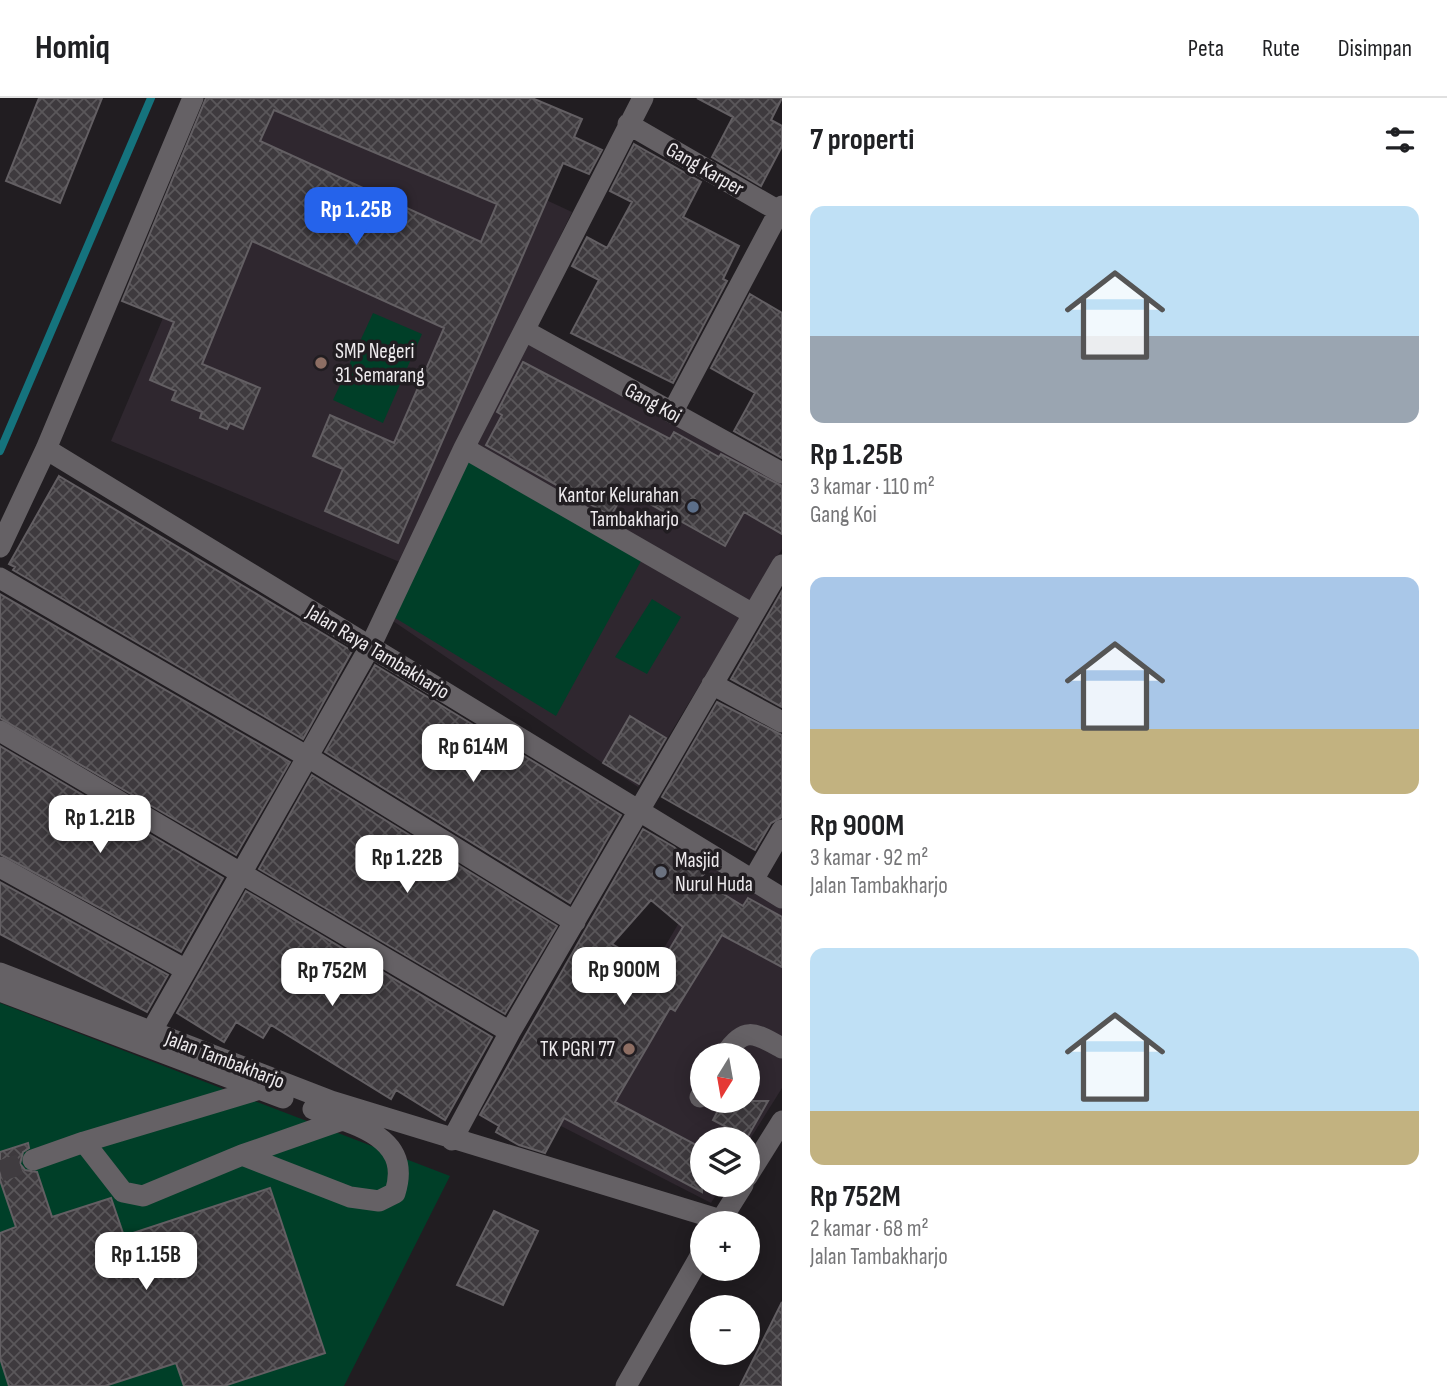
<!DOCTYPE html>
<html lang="id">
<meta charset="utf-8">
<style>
:root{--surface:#fff;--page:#f2f2f2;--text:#202124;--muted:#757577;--line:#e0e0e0;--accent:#2563eb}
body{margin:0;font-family:"Sofia Sans Condensed",sans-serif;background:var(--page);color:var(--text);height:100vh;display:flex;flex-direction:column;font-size:26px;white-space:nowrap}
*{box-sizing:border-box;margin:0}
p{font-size:23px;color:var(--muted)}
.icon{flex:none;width:38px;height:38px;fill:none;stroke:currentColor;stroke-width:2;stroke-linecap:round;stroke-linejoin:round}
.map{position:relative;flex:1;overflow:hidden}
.details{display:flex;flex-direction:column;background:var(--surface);width:665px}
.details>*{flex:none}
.needle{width:46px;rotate:191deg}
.fabs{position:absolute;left:690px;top:945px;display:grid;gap:14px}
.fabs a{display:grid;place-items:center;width:70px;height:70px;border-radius:50%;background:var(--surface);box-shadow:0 4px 18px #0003;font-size:35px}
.price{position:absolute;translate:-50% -60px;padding:0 16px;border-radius:14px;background:#fff;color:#222;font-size:23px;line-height:46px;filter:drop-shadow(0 2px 4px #0008)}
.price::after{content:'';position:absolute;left:50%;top:42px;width:21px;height:16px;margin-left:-10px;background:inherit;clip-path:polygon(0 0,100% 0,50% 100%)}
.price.active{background:var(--accent);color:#fff}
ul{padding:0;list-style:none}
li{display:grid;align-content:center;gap:14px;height:371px;padding:0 28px}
li span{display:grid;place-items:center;height:217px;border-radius:14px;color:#555}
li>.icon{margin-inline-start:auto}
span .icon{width:126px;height:126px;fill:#fffc;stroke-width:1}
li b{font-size:30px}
h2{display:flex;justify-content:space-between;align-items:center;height:84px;padding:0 28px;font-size:30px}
header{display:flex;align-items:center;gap:42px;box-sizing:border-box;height:98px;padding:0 35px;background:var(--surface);border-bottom:2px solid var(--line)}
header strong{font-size:33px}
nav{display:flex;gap:38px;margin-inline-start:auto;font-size:24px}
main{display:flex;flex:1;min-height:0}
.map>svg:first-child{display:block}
</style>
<header>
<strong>Homiq</strong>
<nav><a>Peta</a><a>Rute</a><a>Disimpan</a></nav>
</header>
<main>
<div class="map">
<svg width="782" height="1288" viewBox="0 0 782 1288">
<defs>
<pattern id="building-cross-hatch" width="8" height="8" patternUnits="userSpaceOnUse" patternTransform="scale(1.75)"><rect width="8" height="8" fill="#3e3a3e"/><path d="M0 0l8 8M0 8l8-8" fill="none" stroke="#5a575a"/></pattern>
</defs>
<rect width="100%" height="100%" fill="#211d21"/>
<path fill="#2f272f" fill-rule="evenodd" d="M256,0L501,81L572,114L402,465L111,343Z
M526,240L782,382V451L638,689L387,519Z
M712,769L782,810V990L747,1046V1041H702V1087H722L711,1105L559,1027ZM702,957H747V1003H702Z"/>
<path fill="#003f28" d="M373,215L422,236L383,325L333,302Z
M466,360L641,463L556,618L392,518Z
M652,501L681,519L647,576L615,559Z
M0,905L450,1078L344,1288H0Z"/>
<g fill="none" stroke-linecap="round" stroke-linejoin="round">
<path stroke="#15737d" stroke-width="8" d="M0,353L151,0"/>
</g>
<path fill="url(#building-cross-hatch)" stroke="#635f63" stroke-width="2" fill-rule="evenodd" d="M39,0H102L60,105L6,83Z
M206,0H532L582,21L574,39L602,52L589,76L563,65L398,445L325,413L343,371L313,358L330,317L394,345L444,230L252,143L202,266L260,290L243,331L230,325L227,331L200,320L202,314L172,302L176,293L150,282L174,224L122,203ZM274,12L497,106L481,144L260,43Z
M697,0H782L771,22L782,28V48L761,88L712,59L733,19Z
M634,46L701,84L683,119L739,148L723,181L727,183L673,285L571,235L599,182L572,168L587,139L607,150L632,104L610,93Z
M750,196L782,215V360L734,333L755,295L711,270Z
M523,264L670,341L674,334L719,359L721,356L782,388V436L744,414L725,448L625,392L611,418L486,347L502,317L497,314Z
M59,378L352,553L303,641L13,472L15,469L9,466Z
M782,493V609L731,581Z
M0,496L290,664L236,757L0,620Z
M375,567L621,717L570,805L325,654Z
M717,604L782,637V719L771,725L755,752L662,699Z
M630,618L666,640L639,686L603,665Z
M0,648L223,780L181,854L0,756Z
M312,677L557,828L505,916L259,771Z
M643,731L674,749L704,776L699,781L743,808L748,800L782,819V869L722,837L675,913L670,910L615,1004L702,1050V1094L564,1020L545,1055L519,1047L496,1034L499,1028L480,1017ZM651,802L683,829L657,872L612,846Z
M0,784L168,877L147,914L0,836Z
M246,793L492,939L445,1022L396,992L391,1001L271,927L263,940L236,924L224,944L177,915Z
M723,1003H768L747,1040L713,1022Z
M28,1045L29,1050L23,1054L20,1066L25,1072L37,1074L52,1119L111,1100L124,1138L270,1090L325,1255L224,1288H184L176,1265L105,1288H9L0,1260V1135L16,1129L0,1082V1054Z
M494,1113L538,1133L503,1207L457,1187Z
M782,1204V1288H740Z"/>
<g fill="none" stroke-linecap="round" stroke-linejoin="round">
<path stroke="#403c40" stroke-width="21" stroke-dasharray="21 10" stroke-linecap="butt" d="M0,1073L33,1062"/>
<path stroke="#656165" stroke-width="21" d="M628,26L782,115
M525,233L782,375
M672,315L782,108
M464,350L753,516
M46,351L782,800
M0,449L46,351L193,0
M0,480L308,659L575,824
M712,586L782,624
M0,633L510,934
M0,769L186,872
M753,782L782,732
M0,875L331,1003L721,1122L743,1087
M0,893L283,1000
M151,934L371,547L464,350L643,0
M725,957C744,927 755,935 782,950
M700,999L702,996
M452,1042L510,934L782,467
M84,1044L123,1094L143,1098L242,1057L342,1022
M242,1057L350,1099L379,1103L395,1095C413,1038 354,1027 313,1011
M33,1062L84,1044L260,991
M747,1079L782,1023
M626,1288L702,1155"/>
</g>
<g fill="#8d6e63" stroke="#211d21" stroke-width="2.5">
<circle cx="321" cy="265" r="7"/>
<circle cx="629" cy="951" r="7"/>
</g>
<circle fill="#5c6f8a" stroke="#211d21" stroke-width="2.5" cx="693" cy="409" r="7"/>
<circle fill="#6b7280" stroke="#211d21" stroke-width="2.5" cx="661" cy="774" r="7"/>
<g text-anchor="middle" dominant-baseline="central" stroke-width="7" stroke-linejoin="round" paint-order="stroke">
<g font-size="21" fill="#edeaed" stroke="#211d21">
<text transform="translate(705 71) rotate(30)">Gang Karper</text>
<text transform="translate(653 305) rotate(29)">Gang Koi</text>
<text transform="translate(378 554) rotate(31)">Jalan Raya Tambakharjo</text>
<text transform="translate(225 962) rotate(21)">Jalan Tambakharjo</text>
</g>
<g font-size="21" fill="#edeaed" stroke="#211d21" text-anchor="start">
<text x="335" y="253">SMP Negeri<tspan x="335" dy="24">31 Semarang</tspan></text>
<text x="679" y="397" text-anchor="end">Kantor Kelurahan<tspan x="679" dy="24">Tambakharjo</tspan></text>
<text x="675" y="762">Masjid<tspan x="675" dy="24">Nurul Huda</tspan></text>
<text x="615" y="951" text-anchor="end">TK PGRI 77</text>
</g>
</g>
</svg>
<div class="fabs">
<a><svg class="needle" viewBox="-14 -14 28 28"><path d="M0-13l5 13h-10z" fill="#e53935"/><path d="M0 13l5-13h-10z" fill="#757577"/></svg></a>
<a><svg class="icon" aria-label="layers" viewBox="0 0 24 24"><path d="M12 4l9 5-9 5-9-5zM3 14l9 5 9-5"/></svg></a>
<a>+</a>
<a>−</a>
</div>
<b class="price active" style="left:356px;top:149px">Rp 1.25B</b>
<b class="price" style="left:473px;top:686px">Rp 614M</b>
<b class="price" style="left:100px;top:757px">Rp 1.21B</b>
<b class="price" style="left:407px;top:797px">Rp 1.22B</b>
<b class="price" style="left:624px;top:909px">Rp 900M</b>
<b class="price" style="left:332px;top:910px">Rp 752M</b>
<b class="price" style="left:146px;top:1194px">Rp 1.15B</b>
</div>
<section class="details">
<h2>7 properti<svg class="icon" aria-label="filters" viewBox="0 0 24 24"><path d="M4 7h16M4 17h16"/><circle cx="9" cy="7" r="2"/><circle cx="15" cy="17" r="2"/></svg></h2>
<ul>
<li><span style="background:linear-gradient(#bfe0f5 60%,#9aa5b1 0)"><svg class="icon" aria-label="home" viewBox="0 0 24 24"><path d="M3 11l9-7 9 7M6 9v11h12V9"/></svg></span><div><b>Rp 1.25B</b><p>3 kamar · 110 m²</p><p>Gang Koi</p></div></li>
<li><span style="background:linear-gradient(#a9c7e8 70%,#c2b280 0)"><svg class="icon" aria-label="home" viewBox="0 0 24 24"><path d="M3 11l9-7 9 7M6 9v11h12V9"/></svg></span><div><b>Rp 900M</b><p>3 kamar · 92 m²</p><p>Jalan Tambakharjo</p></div></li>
<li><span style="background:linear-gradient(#bfe0f5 75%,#c2b280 0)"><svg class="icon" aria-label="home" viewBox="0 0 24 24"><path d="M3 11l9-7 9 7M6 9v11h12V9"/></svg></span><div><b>Rp 752M</b><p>2 kamar · 68 m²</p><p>Jalan Tambakharjo</p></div></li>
</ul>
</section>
</main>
